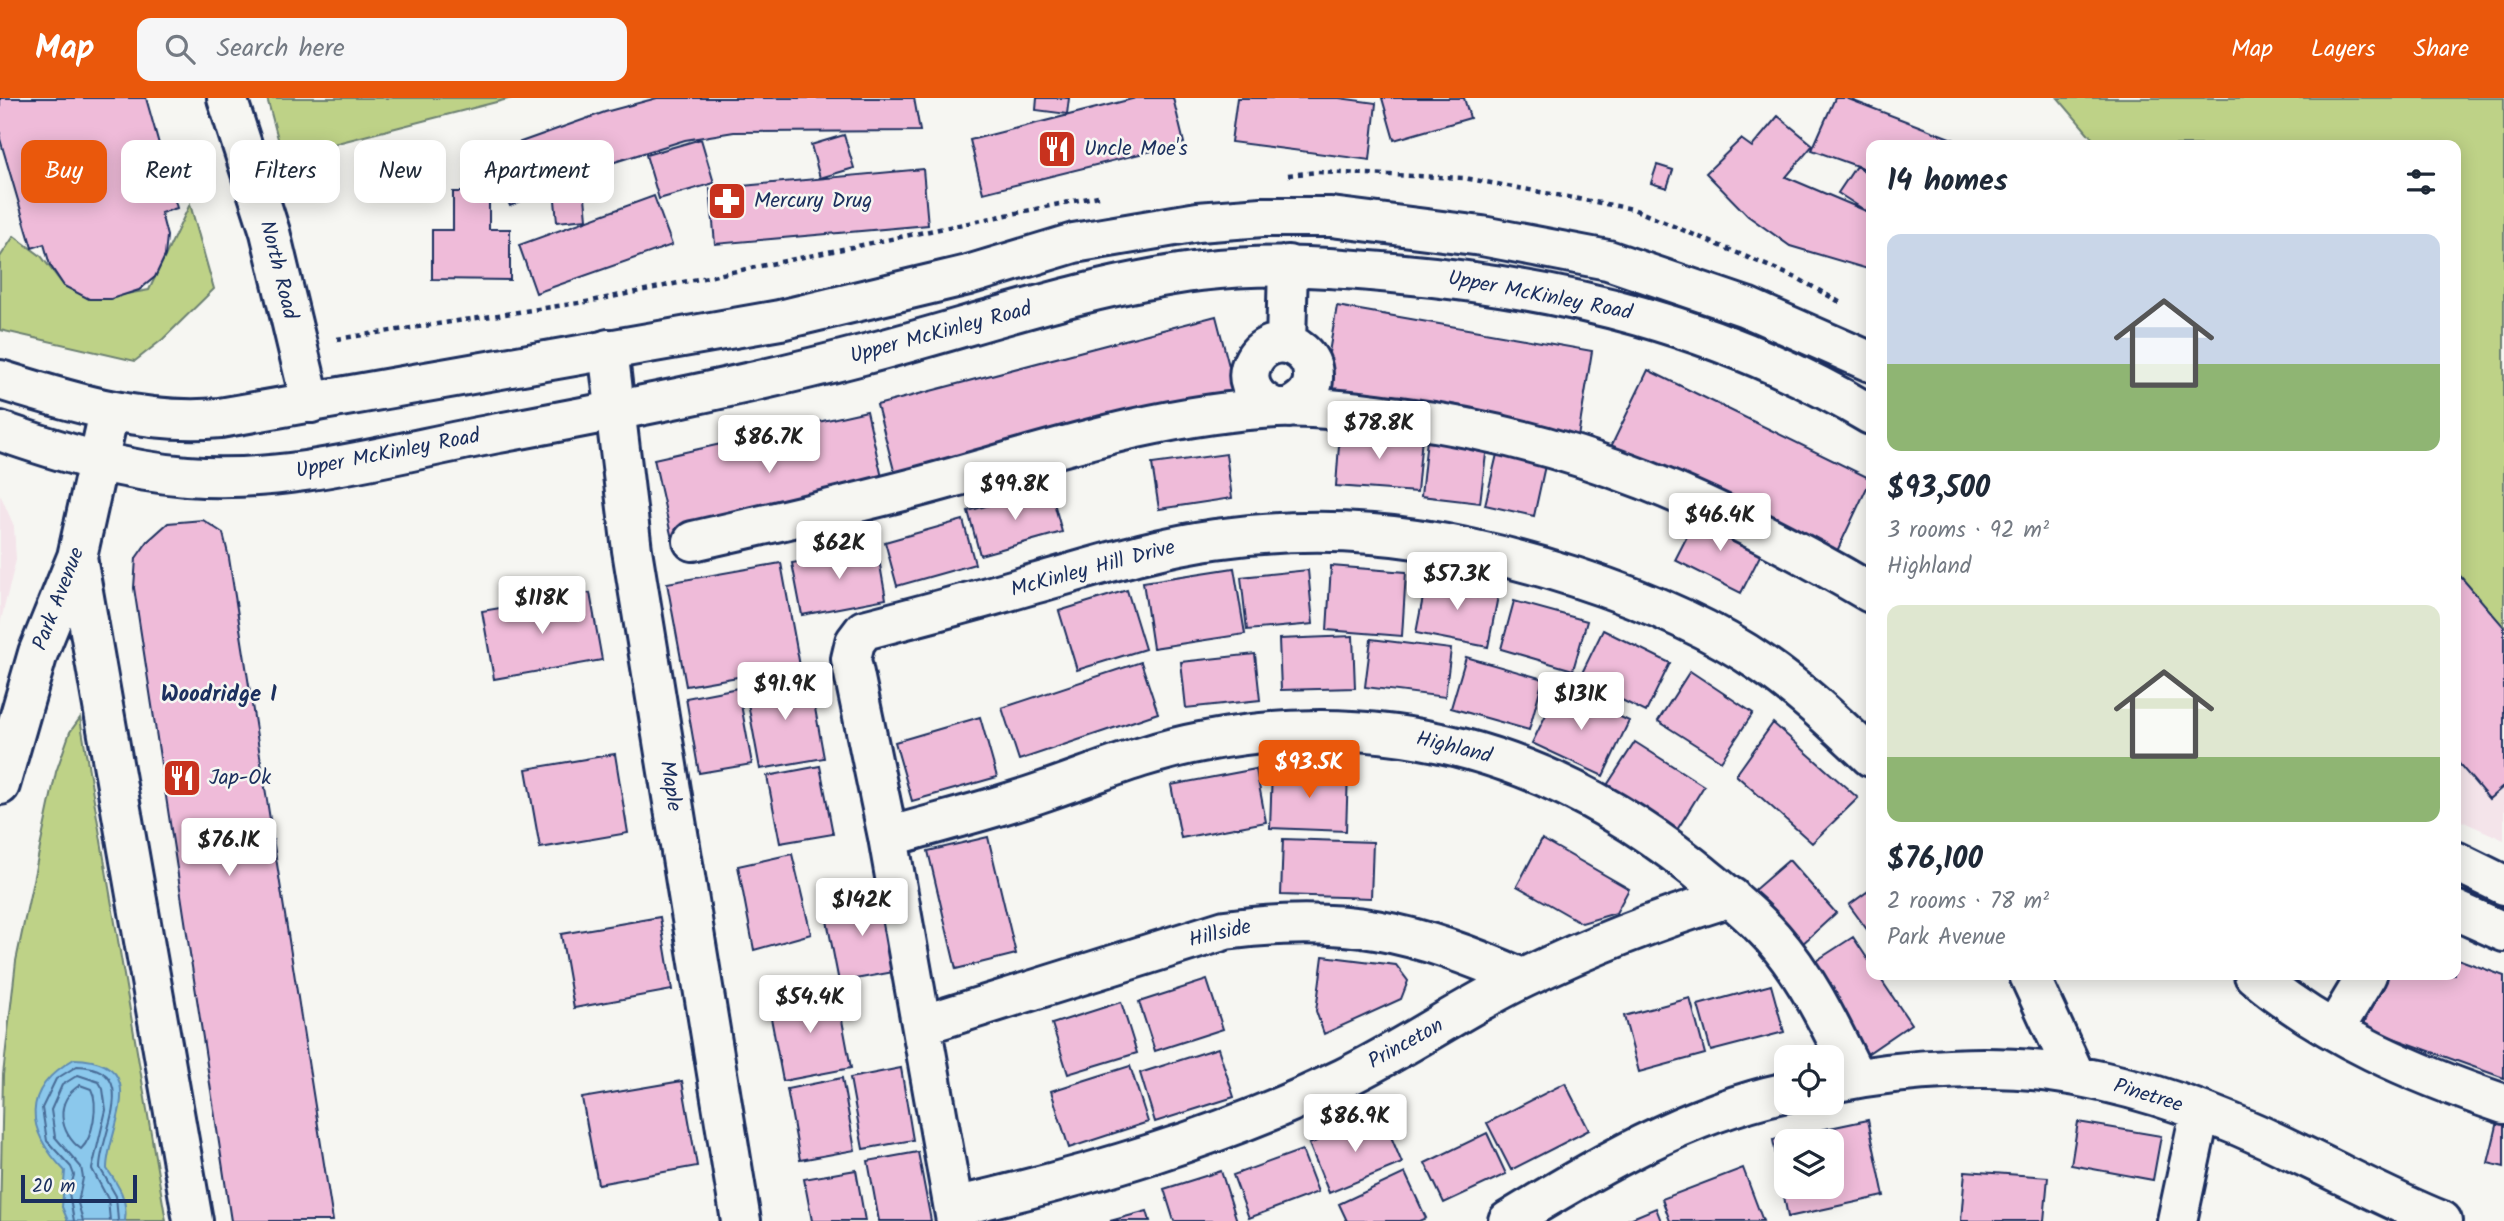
<!DOCTYPE html>
<meta charset="utf-8">
<style>
:root{--surface:#fff;--page:#f6f6f7;--text:#1f2937;--muted:#747a83;--accent:#ea580c}
body{margin:0;font-family:Kalam,sans-serif;background:var(--page);color:var(--text);height:100vh;display:flex;flex-direction:column;font-size:26px;white-space:nowrap}
*{box-sizing:border-box;margin:0}
p{font-size:23px;color:var(--muted)}
.icon{flex:none;width:38px;height:38px;fill:none;stroke:currentColor;stroke-width:2;stroke-linecap:round;stroke-linejoin:round}
.map{position:relative;flex:1;overflow:hidden}
.side{position:absolute;left:1866px;top:42px;width:595px;height:840px;display:flex;flex-direction:column;background:var(--surface);border-radius:14px;box-shadow:0 4px 18px #0003}
.side>*{flex:none}
.hud{position:absolute;left:21px;top:42px;width:665px;height:63px;display:flex;gap:14px}
.buttons{position:absolute;left:1774px;top:947px;display:grid;gap:14px}
.buttons a{display:grid;place-items:center;width:70px;height:70px;border-radius:14px;background:var(--surface);box-shadow:0 4px 18px #0003;font-size:35px}
.scale{position:absolute;left:21px;bottom:18px;width:116px;box-sizing:border-box;padding-left:7px;border:4px solid #1b2f5e;border-top:0;font-size:19px;line-height:24px;white-space:nowrap;color:#1b2f5e;-webkit-text-stroke:5px #f6f6f2;paint-order:stroke}
.price{position:absolute;translate:-50% -60px;padding:0 16px;border-radius:7px;background:#fff;color:#222;font-size:23px;line-height:46px;filter:drop-shadow(0 2px 4px #0008)}
.price::after{content:'';position:absolute;left:50%;top:42px;width:21px;height:16px;margin-left:-10px;background:inherit;clip-path:polygon(0 0,100% 0,50% 100%)}
.price.selected{background:var(--accent);color:#fff}
ul{padding:0;list-style:none}
li{display:grid;align-content:center;gap:14px;height:371px;padding:0 21px}
li span{display:grid;place-items:center;height:217px;border-radius:14px;color:#555}
li>.icon{margin-inline-start:auto}
span .icon{width:126px;height:126px;fill:#fffc;stroke-width:1}
li b{font-size:30px}
h2{display:flex;justify-content:space-between;align-items:center;height:84px;padding:0 21px;font-size:30px}
.chip{padding:0 24px;border-radius:14px;background:var(--surface);box-shadow:0 4px 18px #0003;font-size:24px;line-height:63px}
.chip.selected{background:var(--accent);color:#fff}
header{display:flex;align-items:center;gap:42px;box-sizing:border-box;height:98px;padding:0 35px;background:var(--accent);color:#fff}
header strong{font-size:33px}
nav{display:flex;gap:38px;margin-inline-start:auto;font-size:24px}
.search{width:490px;height:63px;background:var(--page);display:flex;align-items:center;gap:18px;box-sizing:border-box;padding:0 24px;border-radius:14px;color:var(--muted);font-size:26px}
.map>svg:first-child{display:block}
</style>
<header>
<strong>Map</strong>
<div class="search"><svg class="icon" aria-label="search" viewBox="0 0 24 24"><circle cx="10" cy="10" r="6"/><path d="M15 15l6 6"/></svg>Search here</div>
<nav><a>Map</a><a>Layers</a><a>Share</a></nav>
</header>
<div class="map">
<svg width="2504" height="1123" viewBox="0 0 2504 1123">
<rect width="100%" height="100%" fill="#f6f6f2"/>
<filter id="ink" filterUnits="userSpaceOnUse"><feTurbulence type="fractalNoise" baseFrequency=".0143" numOctaves="2"/><feDisplacementMap in="SourceGraphic" scale="14" xChannelSelector="R" yChannelSelector="G"/><feConvolveMatrix kernelMatrix="1 2 1 2 8 2 1 2 1" color-interpolation-filters="sRGB"/></filter>
<g filter="url(#ink)">
<path fill="#f4e4ea" d="M0,396L14,428L16,462L0,526Z
M2455,475L2504,532V742L2455,720Z"/>
<path fill="#bed287" stroke="#6c8072" stroke-width="2" d="M267,0H512L283,59Z
M2058,0H2504V531L2455,473V47H2098Z
M190,106L214,191L163,241L135,263L0,232V159L14,138L41,158L64,188L103,200L149,192Z
M80,620L166,1123H0L3,977L16,863L56,674L70,634Z"/>
<path fill="#8bc8ec" stroke="#5e8bb3" stroke-width="2" d="M74,961C156,963 106,1033 107,1071C119,1088 128,1102 125,1123H68L62,1109L65,1073C26,1033 20,992 74,961Z"/>
<g fill="none" stroke-linecap="round" stroke-linejoin="round">
<path stroke="#486c97" stroke-width="2" d="M80,987L91,991C99,1006 93,1040 81,1051C59,1035 54,1003 80,987Z
M74,1123L69,1095L74,1077L71,1069L47,1043L42,1010L56,981L77,968C144,970 99,1037 100,1070L116,1098L118,1123
M83,1123L78,1105L83,1080L81,1069L55,1039L51,1012L62,987L78,977L99,984L103,991L106,1012L92,1071L108,1101L110,1123"/>
</g>
<path fill="#efbbd9" stroke="#1b2f5e" stroke-width="2" fill-rule="evenodd" d="M0,0H146L177,110L161,115L167,138L165,158L155,179L139,192L111,201H89L64,188L50,167L44,146L32,150L0,41Z
M657,0H914L920,33L734,34L685,42L602,68L510,108L490,55L605,14Z
M1037,0H1069L1067,16L1036,12Z
M1136,0H1173L1184,45L983,95L970,42Z
M1237,0H1339L1376,5L1370,62L1231,44Z
M1382,0H1464L1470,20L1394,42Z
M1835,0H1846L1968,47H1871V73L1812,52Z
M1778,18L1813,47L1786,79L1871,115V172L1790,148L1748,118L1706,75L1741,41L1752,49Z
M844,37L854,70L820,80L811,47Z
M701,41L714,85L659,101L646,57Z
M1657,67L1673,72L1667,90L1651,85Z
M1856,68L1871,78V106L1866,113L1838,95Z
M923,71L928,127L715,146L710,91Z
M584,88L587,121L557,124L554,91Z
M453,94H489V131H510V182L432,181V132H453Z
M654,98L672,147L536,195L519,147Z
M1337,208L1592,253L1578,339L1322,295Z
M1216,218L1236,295L897,384L877,307Z
M1648,272L1871,381L1831,466L1607,357Z
M867,313L885,393L672,441L654,361Z
M1340,333L1422,339L1417,394L1336,388Z
M1427,341L1487,348L1480,405L1421,398Z
M1498,352L1546,363L1534,418L1485,407Z
M1226,356L1232,400L1159,411L1152,366Z
M1050,390L1062,434L980,457L968,413Z
M1699,415L1765,448L1741,495L1675,462Z
M203,422L223,435L229,460L333,1123H231L134,490L136,460L148,443L168,425Z
M963,422L975,466L897,488L885,444Z
M877,450L886,501L802,517L792,465Z
M781,465L800,568L686,588L667,485Z
M1331,468L1406,474L1402,538L1327,532Z
M1234,470L1245,536L1153,550L1143,484Z
M1308,472L1313,526L1247,532L1241,479Z
M2455,472L2504,529V688L2489,701L2455,661Z
M1427,479L1499,493L1488,549L1416,535Z
M1127,492L1145,551L1077,572L1059,513Z
M590,495L602,562L494,581L482,513Z
M1514,503L1587,523L1573,572L1501,551Z
M1603,532L1670,565L1646,614L1579,581Z
M1353,538L1355,590L1281,592L1279,541Z
M1371,541L1451,551L1445,599L1365,589Z
M1255,556L1260,602L1186,610L1181,564Z
M1466,559L1543,581L1529,632L1451,610Z
M1141,564L1158,615L1019,662L1002,610Z
M1690,573L1753,615L1721,663L1658,623Z
M809,577L824,660L760,671L745,589Z
M738,590L752,666L699,675L686,600Z
M1559,590L1629,623L1603,678L1532,645Z
M980,619L997,679L912,703L895,644Z
M1773,625L1858,700L1812,745L1736,677Z
M1635,644L1704,688L1672,740L1602,695Z
M615,656L628,735L540,750L526,671Z
M820,668L833,736L780,745L767,678Z
M1256,671L1266,724L1181,740L1171,687Z
M1272,672L1348,675L1346,733L1270,730Z
M988,739L1016,856L956,871L928,753Z
M1283,741L1373,744L1371,800L1281,797Z
M1542,741L1629,791L1616,815L1582,825L1517,788Z
M792,756L811,836L754,852L738,768Z
M1789,762L1836,815L1800,848L1752,794Z
M1871,791V837L1849,807Z
M884,796L899,873L839,884L824,807Z
M660,819L672,892L574,910L561,836Z
M1853,839L1871,866V877H1878L1911,926L1864,958L1805,870Z
M1323,858L1396,867L1408,883L1401,901L1324,936L1316,913Z
M2455,860L2504,878V980L2363,929L2382,877H2455Z
M1207,882L1223,931L1155,953L1139,904Z
M1771,887L1784,934L1711,953L1698,907Z
M836,890L851,970L783,983L768,904Z
M1690,900L1705,956L1639,974L1624,918Z
M1121,904L1137,955L1068,976L1052,926Z
M1218,950L1234,999L1155,1024L1140,975Z
M1130,968L1148,1024L1069,1050L1051,993Z
M901,970L913,1042L863,1051L850,980Z
M842,980L855,1052L800,1062L787,991Z
M682,983L697,1068L598,1086L582,1000Z
M1565,985L1589,1032L1511,1072L1487,1025Z
M2501,1011L2504,1012V1069L2488,1065Z
M1382,1017L1402,1065L1329,1095L1309,1046Z
M1868,1022L1884,1098L1788,1119L1773,1042ZM1787,1043H1832V1088H1787Z
M2078,1024L2161,1038L2153,1082L2071,1067Z
M1487,1035L1506,1076L1444,1105L1425,1065Z
M1302,1052L1318,1094L1249,1120L1233,1077Z
M918,1054L931,1123H879L868,1063Z
M1743,1070L1763,1123H1670L1662,1101Z
M856,1072L865,1123H812L804,1081Z
M1221,1073L1237,1123H1174L1164,1091Z
M1965,1073L2048,1079L2044,1123H1961Z
M1405,1075L1426,1120L1419,1123H1347L1339,1106Z
M1656,1110L1661,1123H1625Z
M1147,1113L1150,1123H1110Z"/>
<g fill="none" stroke-linecap="round" stroke-linejoin="round">
<g stroke="#1b2f5e" stroke-width="44">
<path id="minor" d="M227,0L270,134L311,305
M1286,246L1288,167
M608,251L632,452L741,1123
M1276,310C1220,289 1264,222 1302,254C1309,260 1313,268 1313,278C1314,294 1302,303 1289,310
M693,443C780,423 866,404 951,380C1058,350 1166,315 1277,310C1318,308 1359,314 1400,319C1578,342 1717,405 1871,495
M77,459L193,1123
M0,687L38,555L77,459L109,314
M888,739C940,724 994,711 1045,693C1097,675 1147,654 1201,644C1383,608 1548,654 1693,769C1720,791 1749,813 1773,840C1809,881 1832,932 1856,980
M2029,877L2075,977
M2254,877C2326,938 2416,976 2504,1006
M922,927L1225,832C1344,816 1414,833 1522,880
M2334,932L2367,877
M1832,985C1903,970 2005,964 2076,978C2152,992 2229,1021 2297,1055C2346,1078 2392,1103 2442,1123
M954,1109C1088,1078 1220,1040 1344,980C1406,950 1463,909 1524,880C1592,847 1660,821 1731,799
M956,1123L888,739L851,561L855,544L864,532C918,518 972,504 1026,488C1088,471 1150,450 1215,441C1266,434 1321,432 1372,436C1490,445 1667,499 1764,567C1803,594 1837,627 1871,659
M1508,1123C1594,1070 1687,1015 1787,994
M2177,1123L2200,1015"/>
</g>
<g stroke="#1b2f5e" stroke-width="44">
<path id="major" d="M0,282C71,304 144,327 220,320L780,222L968,177L1074,145L1198,124L1262,119H1331L1482,138L1608,162L1746,209L1871,264
M0,333C60,354 123,373 187,378C290,386 393,355 493,336C617,313 740,289 862,257C974,228 1085,188 1200,173C1265,165 1329,169 1393,175C1564,190 1722,228 1871,317
M2455,763L2504,787
M2455,812L2504,834"/>
</g>
<path stroke="#1b2f5e" stroke-width="4.5" stroke-dasharray="5 5" stroke-linecap="butt" d="M1288,77L1317,74L1464,80L1633,111L1799,181L1843,206
M337,241L592,203L1098,98"/>
<use href="#minor" stroke="#f6f6f2" stroke-width="38"/>
<use href="#major" stroke="#f6f6f2" stroke-width="38"/>
</g>
</g>
<defs>
<g id="restaurant-square" transform="scale(2.0125)"><rect x="-9" y="-9" width="18" height="18" rx="4" fill="#c8321e" stroke="#f6f6f2"/><path d="M-5-6h1v4h1v-4h1v4h1v-4h1v5L-1.5 .5V6h-2V.5L-5-1ZM5-6V6H3V1.5H1.5Q1.5-4 5-6Z" fill="#fff"/></g>
<g id="pharmacy-square" transform="scale(2.0125)"><rect x="-9" y="-9" width="18" height="18" rx="4" fill="#c8321e" stroke="#f6f6f2"/><path d="M-2-6h4v4h4v4h-4v4h-4v-4h-4v-4h4Z" fill="#fff"/></g>
</defs>
<g fill-rule="evenodd">
<use href="#restaurant-square" x="1057" y="51"/>
<use href="#pharmacy-square" x="727" y="103"/>
<use href="#restaurant-square" x="182" y="680"/>
</g>
<g text-anchor="middle" dominant-baseline="central" stroke-width="5" stroke-linejoin="round" paint-order="stroke">
<g font-size="21" fill="#1b2f5e" stroke="#f6f6f2" text-anchor="start">
<text x="1084" y="51">Uncle Moe's</text>
<text x="754" y="103">Mercury Drug</text>
<text x="209" y="680">Jap-Ok</text>
</g>
<g font-size="21" fill="#1b2f5e" stroke="#f6f6f2">
<text transform="translate(278 172) rotate(76)">North Road</text>
<text transform="translate(1540 198) rotate(11)">Upper McKinley Road</text>
<text transform="translate(941 235) rotate(-15)">Upper McKinley Road</text>
<text transform="translate(388 356) rotate(-11)">Upper McKinley Road</text>
<text transform="translate(1093 471) rotate(-15)">McKinley Hill Drive</text>
<text transform="translate(59 501) rotate(-69)">Park Avenue</text>
<text transform="translate(1454 650) rotate(14)">Highland</text>
<text transform="translate(670 688) rotate(81)">Maple</text>
<text transform="translate(1220 836) rotate(-13)">Hillside</text>
<text transform="translate(1406 946) rotate(-29)">Princeton</text>
<text transform="translate(2148 998) rotate(17)">Pinetree</text>
</g>
<g font-size="23" font-weight="bold" fill="#1b2f5e" stroke="#f6f6f2">
<text x="219" y="597">Woodridge I</text>
</g>
</g>
</svg>
<div class="buttons">
<a><svg class="icon" aria-label="locate" viewBox="0 0 24 24"><circle cx="12" cy="12" r="6"/><path d="M12 2v4M12 18v4M2 12h4M18 12h4"/></svg></a>
<a><svg class="icon" aria-label="layers" viewBox="0 0 24 24"><path d="M12 4l9 5-9 5-9-5zM3 14l9 5 9-5"/></svg></a>
</div>
<div class="scale">20 m</div>
<b class="price" style="left:1379px;top:363px">$78.8K</b>
<b class="price" style="left:769px;top:377px">$86.7K</b>
<b class="price" style="left:1015px;top:424px">$99.8K</b>
<b class="price" style="left:1720px;top:455px">$46.4K</b>
<b class="price" style="left:839px;top:483px">$62K</b>
<b class="price" style="left:1457px;top:514px">$57.3K</b>
<b class="price" style="left:542px;top:538px">$118K</b>
<b class="price" style="left:785px;top:624px">$91.9K</b>
<b class="price" style="left:1581px;top:634px">$131K</b>
<b class="price selected" style="left:1309px;top:702px">$93.5K</b>
<b class="price" style="left:229px;top:780px">$76.1K</b>
<b class="price" style="left:862px;top:840px">$142K</b>
<b class="price" style="left:810px;top:937px">$54.4K</b>
<b class="price" style="left:1355px;top:1056px">$86.9K</b>
<div class="hud">
<a class="chip selected">Buy</a>
<a class="chip">Rent</a>
<a class="chip">Filters</a>
<a class="chip">New</a>
<a class="chip">Apartment</a>
</div>
<section class="side">
<h2>14 homes<svg class="icon" aria-label="filters" viewBox="0 0 24 24"><path d="M4 7h16M4 17h16"/><circle cx="9" cy="7" r="2"/><circle cx="15" cy="17" r="2"/></svg></h2>
<ul>
<li><span style="background:linear-gradient(#c9d6e8 60%,#8fb573 0)"><svg class="icon" aria-label="home" viewBox="0 0 24 24"><path d="M3 11l9-7 9 7M6 9v11h12V9"/></svg></span><div><b>$93,500</b><p>3 rooms · 92 m²</p><p>Highland</p></div></li>
<li><span style="background:linear-gradient(#dfe7d0 70%,#8fb573 0)"><svg class="icon" aria-label="home" viewBox="0 0 24 24"><path d="M3 11l9-7 9 7M6 9v11h12V9"/></svg></span><div><b>$76,100</b><p>2 rooms · 78 m²</p><p>Park Avenue</p></div></li>
</ul>
</section>
</div>
